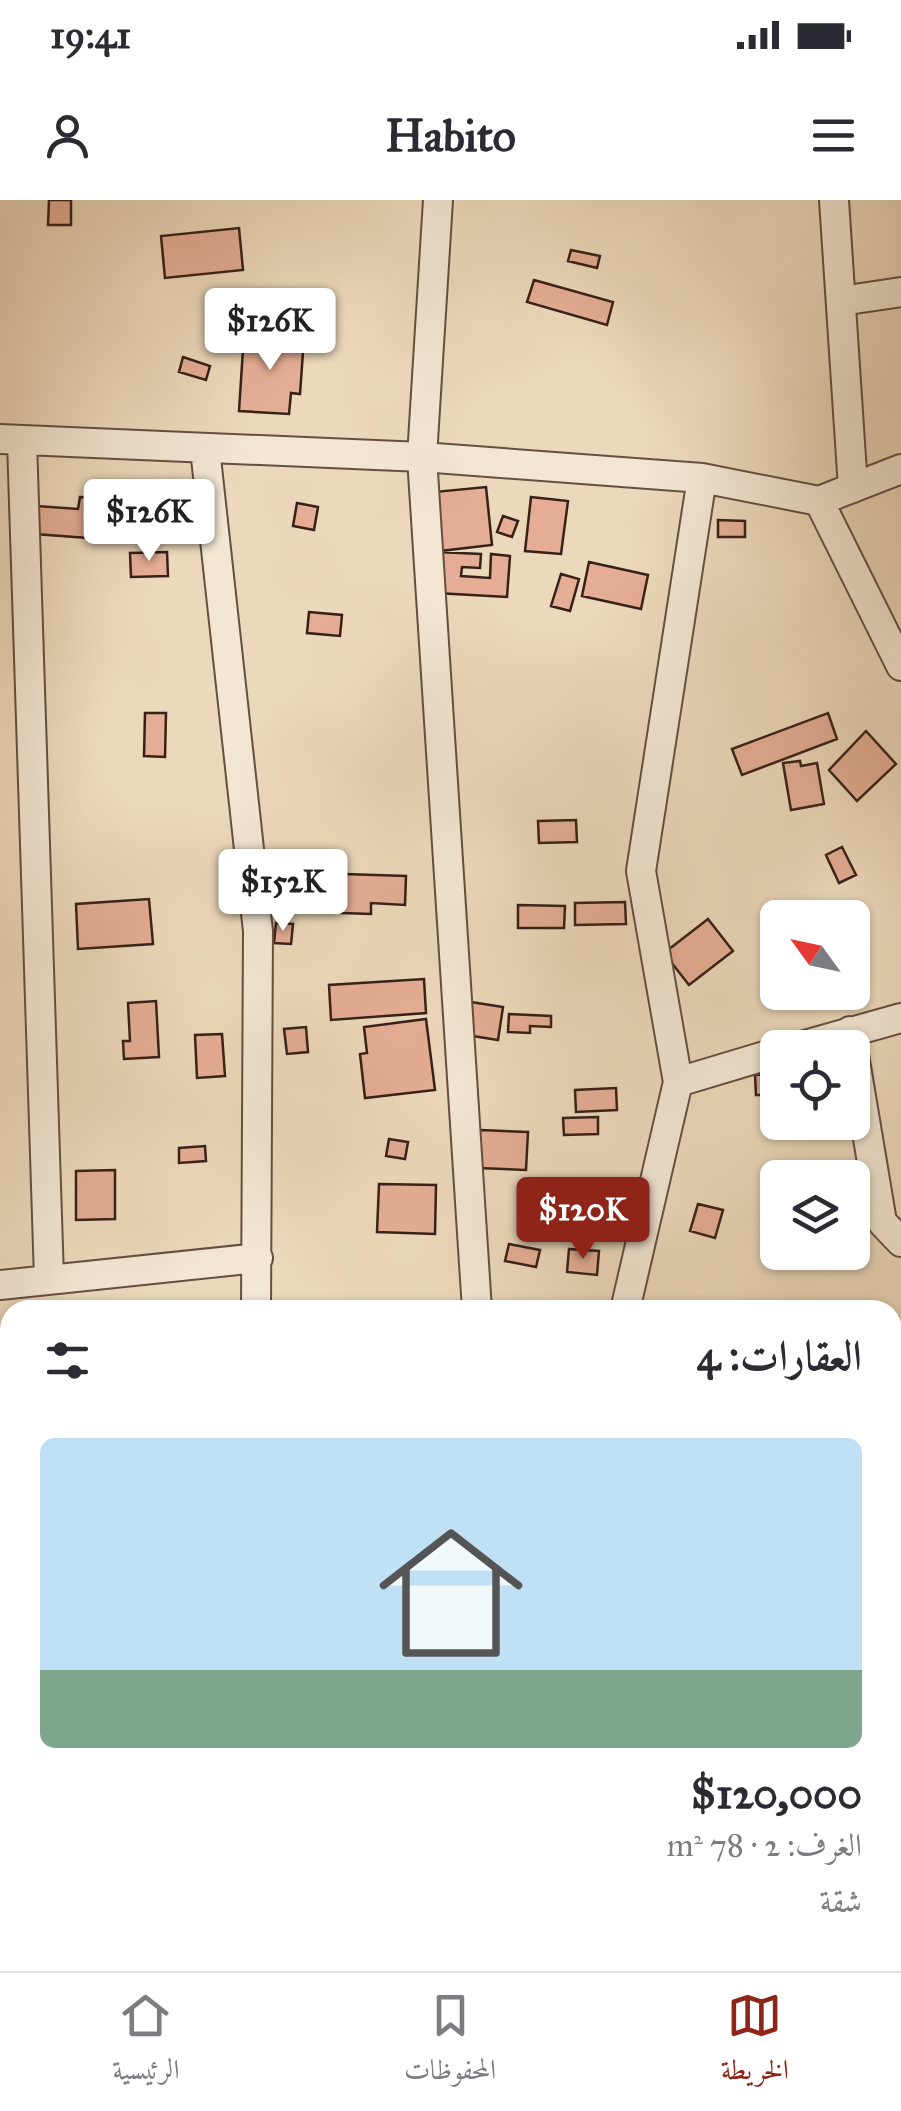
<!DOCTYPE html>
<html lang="ar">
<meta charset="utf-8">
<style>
:root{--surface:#fff;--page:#f2f2f3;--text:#2b2b33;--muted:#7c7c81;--line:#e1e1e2;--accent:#8f2418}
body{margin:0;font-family:"IM FELL Great Primer",Amiri,serif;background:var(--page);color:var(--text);direction:rtl;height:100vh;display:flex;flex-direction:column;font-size:38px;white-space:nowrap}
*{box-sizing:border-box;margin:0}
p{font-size:32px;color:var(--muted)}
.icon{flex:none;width:55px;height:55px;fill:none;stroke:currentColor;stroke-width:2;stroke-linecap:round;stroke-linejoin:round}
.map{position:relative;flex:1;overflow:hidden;direction:ltr}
.sheet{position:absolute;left:0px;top:1100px;width:902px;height:672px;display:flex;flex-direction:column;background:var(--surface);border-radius:30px 30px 0 0;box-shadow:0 2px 8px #0004;direction:rtl}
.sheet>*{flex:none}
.needle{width:65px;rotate:303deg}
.buttons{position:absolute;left:760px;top:700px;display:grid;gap:20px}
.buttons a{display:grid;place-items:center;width:110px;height:110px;border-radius:15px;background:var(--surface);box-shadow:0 2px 8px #0004;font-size:50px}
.price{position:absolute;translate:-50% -85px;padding:0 22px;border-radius:10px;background:#fff;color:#222;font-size:32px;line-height:65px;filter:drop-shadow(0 2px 5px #0008)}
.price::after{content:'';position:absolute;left:50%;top:60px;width:30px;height:22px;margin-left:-15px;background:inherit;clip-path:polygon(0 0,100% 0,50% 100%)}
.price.active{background:var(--accent);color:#fff}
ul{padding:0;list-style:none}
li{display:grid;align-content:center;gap:20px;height:530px;padding:0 40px}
li span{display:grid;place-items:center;height:310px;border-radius:15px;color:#555}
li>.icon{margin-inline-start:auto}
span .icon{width:180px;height:180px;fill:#fffc;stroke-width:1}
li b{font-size:42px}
h2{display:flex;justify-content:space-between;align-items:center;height:120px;padding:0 40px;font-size:42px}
.status{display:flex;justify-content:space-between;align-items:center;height:70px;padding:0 50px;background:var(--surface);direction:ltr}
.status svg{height:28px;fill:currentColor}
header{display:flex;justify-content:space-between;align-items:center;height:130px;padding:0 40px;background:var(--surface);font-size:45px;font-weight:700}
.menu{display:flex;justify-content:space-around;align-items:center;height:140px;border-top:2px solid var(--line);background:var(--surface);font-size:28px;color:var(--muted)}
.menu a{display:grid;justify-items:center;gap:5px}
.menu .active{color:var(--accent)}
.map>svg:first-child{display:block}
</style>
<div class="status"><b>19:41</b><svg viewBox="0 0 49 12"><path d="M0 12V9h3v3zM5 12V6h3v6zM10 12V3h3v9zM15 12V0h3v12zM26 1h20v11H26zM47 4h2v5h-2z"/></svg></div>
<header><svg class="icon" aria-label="menu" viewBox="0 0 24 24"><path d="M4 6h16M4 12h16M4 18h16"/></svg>Habito<svg class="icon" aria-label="person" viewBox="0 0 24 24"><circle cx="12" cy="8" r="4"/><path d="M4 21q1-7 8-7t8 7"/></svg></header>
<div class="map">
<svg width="901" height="1771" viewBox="0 0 901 1771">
<rect width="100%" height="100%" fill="#ecd8bb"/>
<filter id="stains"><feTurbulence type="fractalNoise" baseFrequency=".002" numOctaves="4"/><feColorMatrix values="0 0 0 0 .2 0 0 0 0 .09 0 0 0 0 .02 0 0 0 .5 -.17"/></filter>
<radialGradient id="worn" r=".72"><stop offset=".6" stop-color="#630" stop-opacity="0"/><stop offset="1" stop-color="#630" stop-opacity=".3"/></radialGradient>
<path fill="#e5ad95" stroke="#362117" stroke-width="2.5" d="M49,0H71V25H48Z
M239,28L243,70L165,78L161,36Z
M571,50L600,56L597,68L568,61Z
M534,80L613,102L607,125L527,102Z
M244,134L304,138L300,194L291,193L289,214L239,211Z
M183,157L210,166L206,180L179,172Z
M486,287L492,345L440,351L434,292Z
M80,297L118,300L115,340L35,334L37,306L78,309Z
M531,297L568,301L561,354L525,351Z
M297,303L318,307L314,330L293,326Z
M503,316L518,321L512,337L497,332Z
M718,320L745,321V337H718Z
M167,352L168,376L131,377L130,353Z
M438,352L481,354L480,368L462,367L461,376L490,378L491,354L510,356L507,397L436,393Z
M589,362L648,375L641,409L582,396Z
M561,374L579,379L570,411L551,406Z
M309,412L342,415L340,436L307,433Z
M145,513H166L165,557L144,556Z
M828,513L837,539L742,575L732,549Z
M866,531L896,564L857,601L829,570Z
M800,561L801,566L817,563L824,604L791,610L783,563Z
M576,620L577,642L539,643L538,621Z
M842,647L856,675L839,683L826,655Z
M344,674L406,676L405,705L371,703V714L342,713Z
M149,699L153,744L78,749L76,704Z
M625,702L626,724L575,725V703Z
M518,705L565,706L564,728H518Z
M708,719L733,751L689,785L664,753Z
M276,723L293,724L291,744L274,743Z
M424,779L426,813L331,820L329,785Z
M156,801L159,857L124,859L123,841H130L128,803Z
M471,802L503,807L498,840L466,835Z
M509,814L551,816V827L530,826V833L508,832Z
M426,819L435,890L365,898L360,854L367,853L364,827Z
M306,827L308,852L287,854L284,829Z
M222,834L225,876L197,878L195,835Z
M778,874V921L768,922L767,895H756L755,875Z
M616,888L617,910L576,912L575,890Z
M598,917V934L564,935L563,918Z
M480,930L528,932L526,970L478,968Z
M389,939L408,942L405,959L386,956Z
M205,946L206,961L179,963V948Z
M115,970V1019L76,1020V971Z
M379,984L436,985L435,1034L377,1032Z
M698,1004L723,1010L715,1038L690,1031Z
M509,1044L540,1050L536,1067L505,1061Z
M569,1049L599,1051L597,1075L567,1072Z
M892,1282L901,1321L892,1322Z
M900,1695L901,1714L892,1722V1702Z"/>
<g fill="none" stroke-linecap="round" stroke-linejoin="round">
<g stroke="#644f40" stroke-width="32">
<path id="street" d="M438,0L422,257L477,1110
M834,0L853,288
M841,101L901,92
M0,239L422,257L702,278L819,301L901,269
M22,241L49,1079
M205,249L258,731L256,1110
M702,278L641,671L678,882L778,852
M819,301L901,466
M850,831L882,1022L901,1042
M794,848L901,818
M0,1085L258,1058
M625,1110L678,882
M892,1198H901
M0,1243H10
M892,1494L901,1491
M892,1674L901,1668
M642,1762L643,1771
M870,1762L879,1771"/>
</g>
<use href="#street" stroke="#f3e6d3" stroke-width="28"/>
</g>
<rect width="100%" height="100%" filter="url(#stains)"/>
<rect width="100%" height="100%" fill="url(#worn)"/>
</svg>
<div class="buttons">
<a><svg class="needle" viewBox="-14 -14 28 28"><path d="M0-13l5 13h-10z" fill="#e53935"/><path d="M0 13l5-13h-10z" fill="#7c7c81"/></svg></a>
<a><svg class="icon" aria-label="locate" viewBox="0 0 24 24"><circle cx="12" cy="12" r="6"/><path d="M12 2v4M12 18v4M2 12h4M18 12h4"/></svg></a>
<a><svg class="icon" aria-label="layers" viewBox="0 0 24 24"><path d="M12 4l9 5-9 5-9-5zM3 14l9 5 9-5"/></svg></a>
</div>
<b class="price" style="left:270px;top:173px">$126K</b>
<b class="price" style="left:149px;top:364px">$126K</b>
<b class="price" style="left:283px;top:734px">$152K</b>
<b class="price active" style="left:583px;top:1062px">$120K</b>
<section class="sheet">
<h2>العقارات: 4<svg class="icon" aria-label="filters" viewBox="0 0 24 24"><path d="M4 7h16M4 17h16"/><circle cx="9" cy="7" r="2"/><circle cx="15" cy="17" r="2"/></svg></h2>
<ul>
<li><span style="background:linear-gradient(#bfe0f5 75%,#7fa58c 0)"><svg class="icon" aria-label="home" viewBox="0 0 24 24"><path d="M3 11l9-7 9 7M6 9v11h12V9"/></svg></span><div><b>$120,000</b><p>الغرف: 2 · 78 m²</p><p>شقة</p></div></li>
</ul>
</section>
</div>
<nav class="menu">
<a class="active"><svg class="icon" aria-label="map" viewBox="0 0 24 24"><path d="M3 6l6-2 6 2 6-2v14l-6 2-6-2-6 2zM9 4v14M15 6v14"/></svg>الخريطة</a>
<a><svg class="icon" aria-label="saved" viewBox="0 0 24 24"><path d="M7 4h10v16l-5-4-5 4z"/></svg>المحفوظات</a>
<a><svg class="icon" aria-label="home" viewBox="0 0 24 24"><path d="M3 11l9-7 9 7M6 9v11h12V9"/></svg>الرئيسية</a>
</nav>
